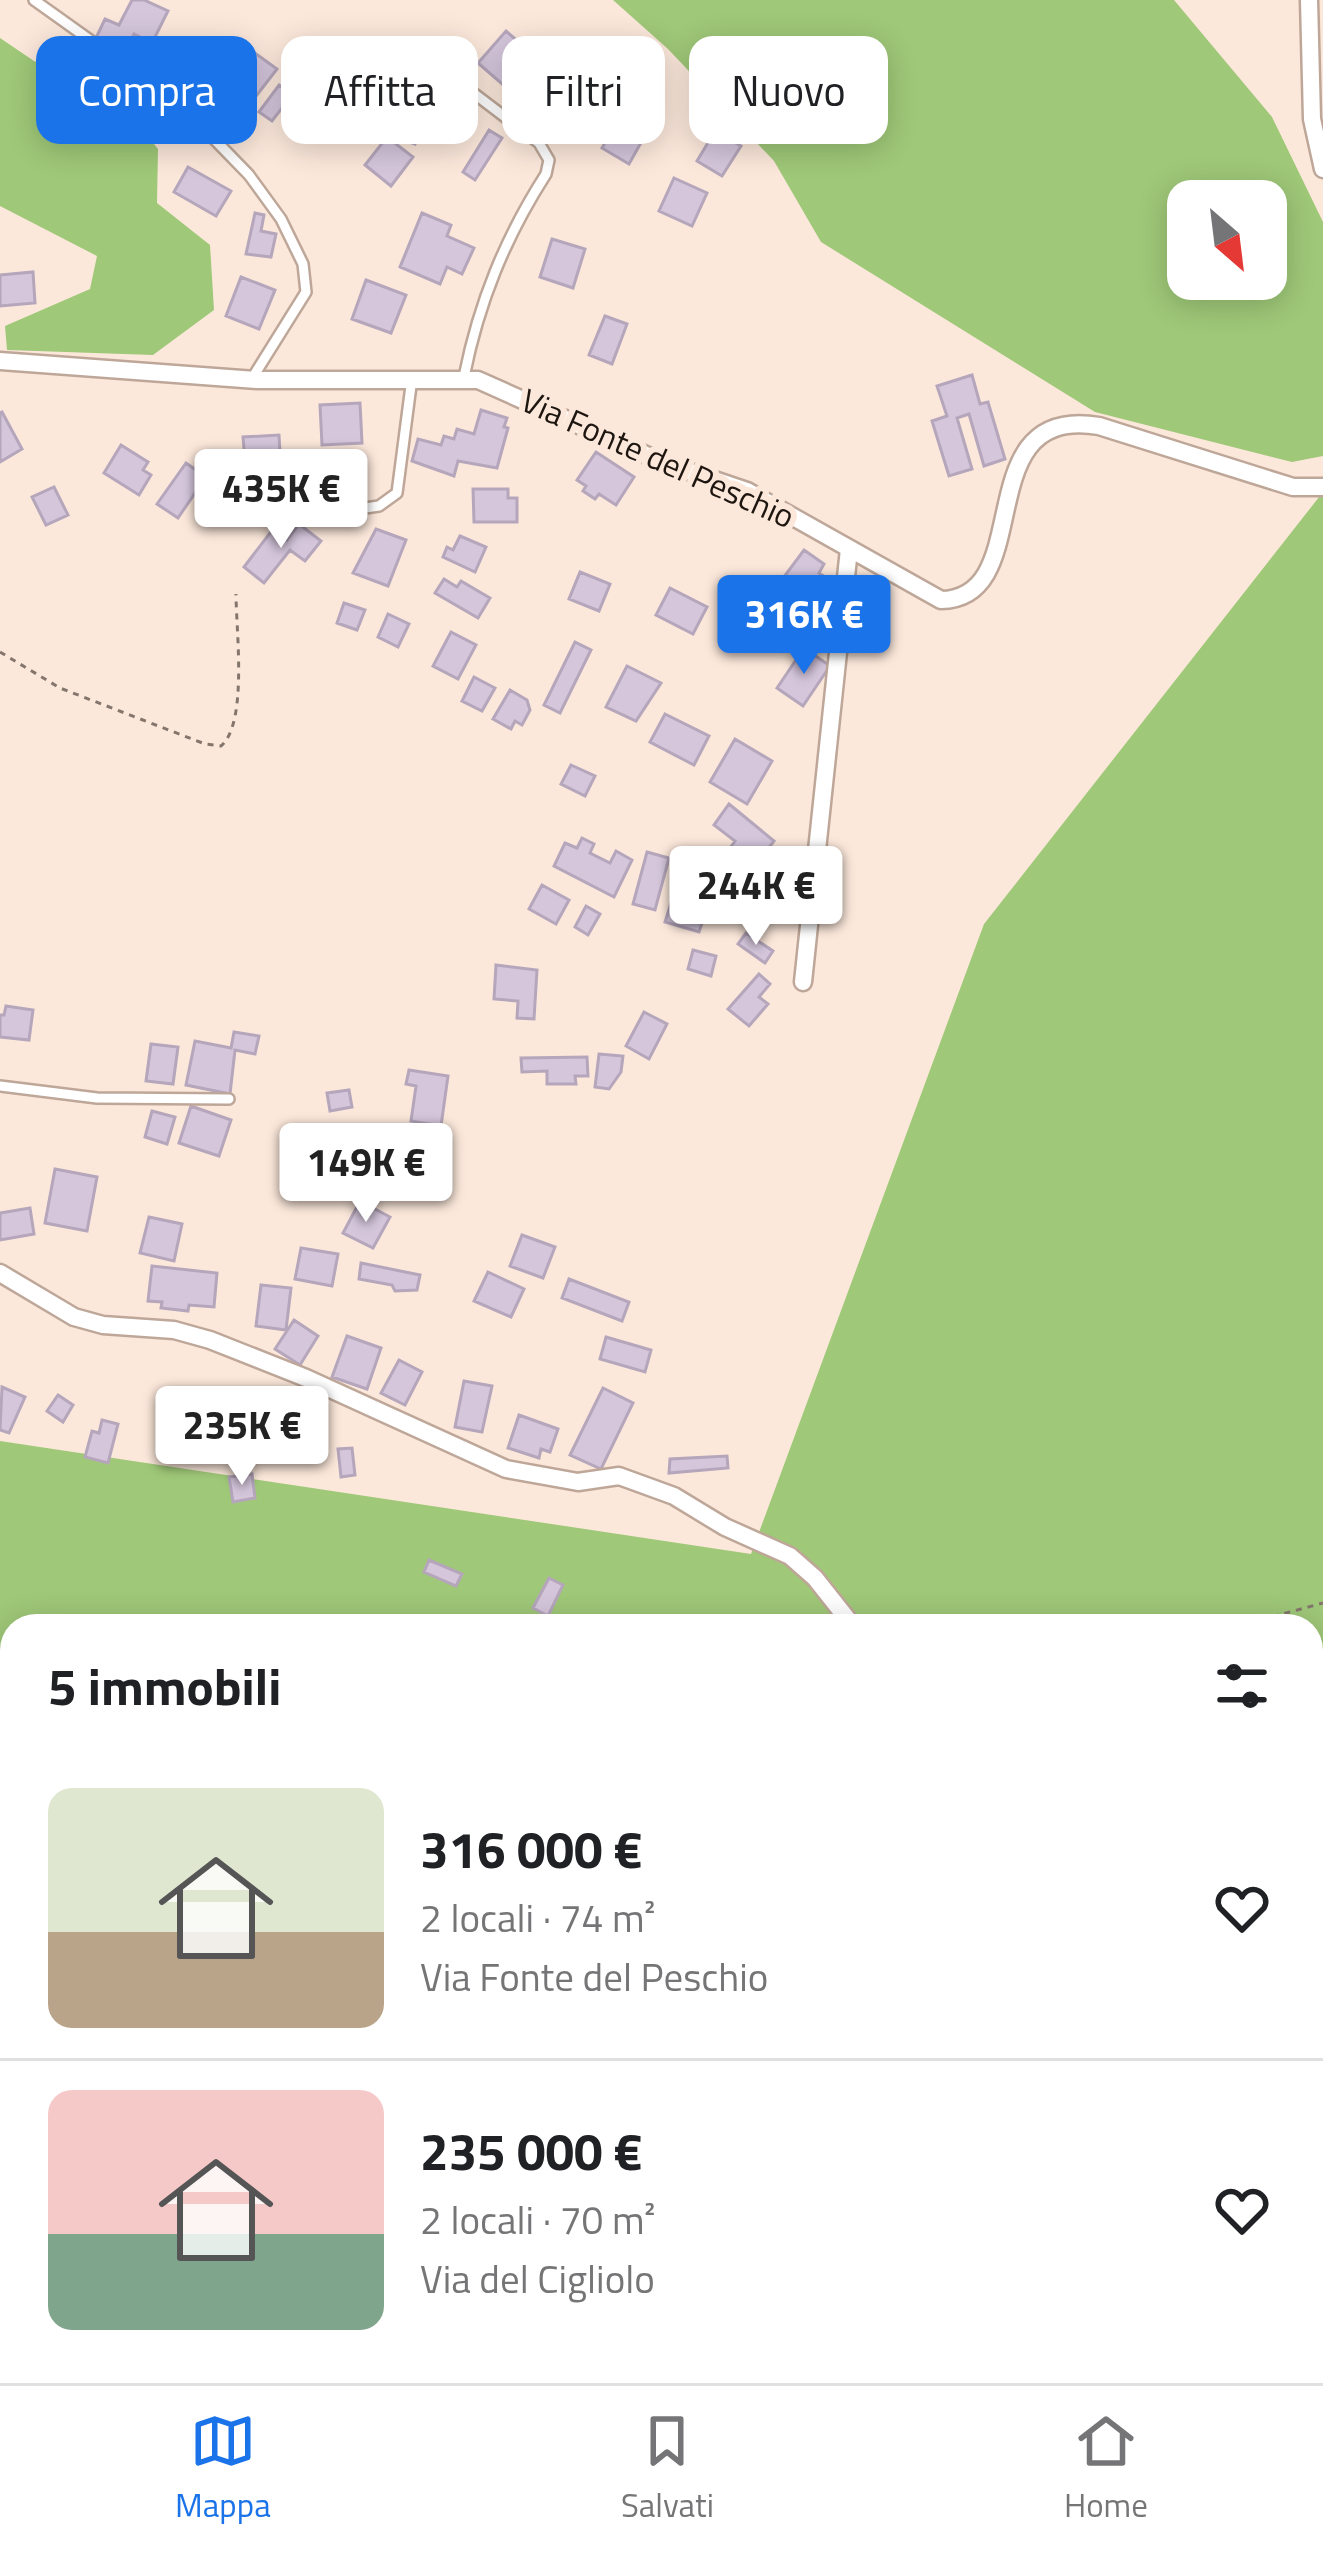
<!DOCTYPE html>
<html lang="it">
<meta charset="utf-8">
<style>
:root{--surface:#fff;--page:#f6f6f6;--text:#202124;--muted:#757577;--line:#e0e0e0;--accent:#1a73e8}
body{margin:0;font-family:"Titillium Web",sans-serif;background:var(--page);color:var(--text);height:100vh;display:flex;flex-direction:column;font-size:45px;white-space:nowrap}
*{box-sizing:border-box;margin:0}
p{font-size:39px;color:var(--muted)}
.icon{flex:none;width:66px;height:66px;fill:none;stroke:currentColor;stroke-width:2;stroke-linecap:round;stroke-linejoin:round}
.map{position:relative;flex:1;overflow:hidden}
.panel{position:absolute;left:0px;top:1614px;width:1323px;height:771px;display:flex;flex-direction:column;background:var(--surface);border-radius:36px 36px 0 0;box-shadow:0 6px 30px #0003}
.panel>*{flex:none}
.guide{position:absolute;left:36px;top:36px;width:1251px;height:108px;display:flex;gap:24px}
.needle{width:78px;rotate:152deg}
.buttons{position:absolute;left:1167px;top:180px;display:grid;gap:24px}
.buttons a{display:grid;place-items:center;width:120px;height:120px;border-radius:24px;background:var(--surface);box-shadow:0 6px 30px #0003;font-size:60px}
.price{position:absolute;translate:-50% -102px;padding:0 27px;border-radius:12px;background:#fff;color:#222;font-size:39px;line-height:78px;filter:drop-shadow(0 3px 6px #0008)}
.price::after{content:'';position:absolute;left:50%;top:72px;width:36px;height:27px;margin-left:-18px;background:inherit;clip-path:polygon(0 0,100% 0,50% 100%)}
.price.current{background:var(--accent);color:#fff}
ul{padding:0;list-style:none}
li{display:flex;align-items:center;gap:36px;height:300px;padding:0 48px}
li+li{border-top:3px solid var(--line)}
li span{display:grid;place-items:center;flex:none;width:336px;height:240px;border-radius:24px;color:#555}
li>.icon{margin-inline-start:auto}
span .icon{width:144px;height:144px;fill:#fffc;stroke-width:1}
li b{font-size:51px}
h2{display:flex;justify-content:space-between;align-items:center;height:144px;padding:0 48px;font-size:51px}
.chip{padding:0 42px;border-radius:24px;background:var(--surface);box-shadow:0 6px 30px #0003;font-size:42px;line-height:108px}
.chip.current{background:var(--accent);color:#fff}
.dock{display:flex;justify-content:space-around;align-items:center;height:168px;border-top:3px solid var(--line);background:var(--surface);font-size:33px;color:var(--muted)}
.dock a{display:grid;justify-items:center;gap:6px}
.dock .current{color:var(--accent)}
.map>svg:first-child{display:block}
</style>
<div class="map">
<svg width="1323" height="2383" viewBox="0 0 1323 2383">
<rect width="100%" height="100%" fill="#fce8db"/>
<path fill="#9fc878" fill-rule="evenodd" d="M613,0H1174L1272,117L1323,222V456L1292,462L1095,412L821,242L774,161L668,49ZM1266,201V279H1188V201Z
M0,38L34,61L108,86L158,149L157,203L210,245L214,310L153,355L7,350L5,326L90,289L97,256L0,206Z
M1323,492V2383H49L35,2373H1311V1626H12V2356L0,2348V1441L751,1554L984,924Z"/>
<path fill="#d5c6dc" stroke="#b5a6bb" stroke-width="3" d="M132,0H144L168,11L152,43L134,34L124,54L95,40L105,19L119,25Z
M506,31L537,58L509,90L478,63Z
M229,46L249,61L255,53L277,69L246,109L205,78Z
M279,85L292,95L272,121L259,112Z
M620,116L647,132L629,164L602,148Z
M389,118L420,129L415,144L384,133Z
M489,130L502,138L475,180L463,172Z
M715,131L741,146L722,176L697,161Z
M387,137L413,157L391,186L365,165Z
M188,167L231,191L216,216L174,192Z
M674,178L707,193L692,226L659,211Z
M255,213L264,215L261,231L276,234L271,257L246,254Z
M422,213L451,225L447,236L474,248L462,274L447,267L440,284L400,267Z
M552,239L585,249L573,288L540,277Z
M33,272L35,303L0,306V275Z
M241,277L275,290L259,329L226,316Z
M366,280L406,295L391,333L352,319Z
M605,316L627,324L612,364L589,355Z
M972,375L980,404L988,402L1005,459L984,466L969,414L957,418L972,469L949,476L932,421L947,416L937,386Z
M360,403L362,443L322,445L320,405Z
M481,410L507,418L504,427L508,428L497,468L458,461L454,476L412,461L418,439L441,445L444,436L454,439L457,429L474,434Z
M2,412L22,449L0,462V413Z
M279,435L281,471L246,473L243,437Z
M121,445L148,462L143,470L151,475L139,495L104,473Z
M596,452L634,477L616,505L599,494L595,499L583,491L586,486L577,480Z
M186,463L206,477L178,518L157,504Z
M54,487L68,515L46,525L32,497Z
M473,489H508V498H517V522H474Z
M299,524L321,541L305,561L290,550L264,583L244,567L273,529L287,540Z
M376,529L406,540L388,586L353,573Z
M460,536L486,547L475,572L443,557L447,547L453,550Z
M804,550L824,564L819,573L834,583L808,622L793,612L790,617L766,601Z
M580,572L610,584L599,611L569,599Z
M444,579L457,587L461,581L490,598L478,618L435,593Z
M670,588L707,607L693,634L656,615Z
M344,603L365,610L357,630L337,623Z
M748,603L774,620L759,642L734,625Z
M388,614L409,624L398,647L378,637Z
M451,632L476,645L458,679L433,666Z
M575,642L591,650L560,713L544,705Z
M804,648L830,666L803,706L777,688Z
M627,666L661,683L636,721L606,707Z
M474,677L495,688L482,711L462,701Z
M510,690L527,700L530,710L522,725L515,721L511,729L493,719Z
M665,714L709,736L694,765L650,742Z
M735,739L772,761L747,804L710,782Z
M571,765L595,776L585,796L561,784Z
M729,804L774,841L750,873L725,855L735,841L714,825Z
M582,838L594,844L590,853L610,863L616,851L632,860L614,897L554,866L565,843L577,848Z
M647,852L669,858L655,910L633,904Z
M683,865L707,872L721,889L716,907L708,905L699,932L665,922Z
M784,880L805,882L802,921L781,919Z
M542,885L569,900L556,924L529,909Z
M586,906L600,914L588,935L575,927Z
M746,933L773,951L765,963L738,944Z
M693,950L716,956L711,976L688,969Z
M496,965L537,970L534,1019L517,1018L518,1001L494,999Z
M759,974L770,984L759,997L768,1004L749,1026L728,1009Z
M6,1006L33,1010L29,1040L0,1037V1015H4Z
M644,1012L667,1024L649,1059L626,1046Z
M234,1032L259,1036L255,1054L235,1050L230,1094L186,1085L195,1041L231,1048Z
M151,1044L178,1047L173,1084L146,1081Z
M599,1054L623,1056L621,1072L609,1089L595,1087Z
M587,1057L588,1076H575L576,1084H547V1071L522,1072L521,1058Z
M409,1070L448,1076L441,1126L411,1121L416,1086L406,1084Z
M349,1090L352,1107L330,1111L327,1093Z
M191,1106L231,1120L219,1156L179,1143Z
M152,1111L175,1117L167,1144L145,1137Z
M55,1169L97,1177L87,1231L45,1223Z
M360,1201L390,1217L373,1248L343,1233Z
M30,1208L34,1234L0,1240V1213Z
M149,1217L182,1224L174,1261L140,1253Z
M522,1235L555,1247L543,1278L510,1266Z
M301,1248L338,1254L332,1286L295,1279Z
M361,1263L420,1275L417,1290L395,1291L392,1285L359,1279Z
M152,1266L217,1273L214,1307L189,1305L188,1311L161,1308L162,1302L148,1301Z
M488,1272L524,1289L511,1317L474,1301Z
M569,1279L629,1302L622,1321L562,1298Z
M261,1285L291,1288L286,1330L256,1326Z
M294,1320L318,1336L300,1365L275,1349Z
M347,1336L381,1348L367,1389L332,1377Z
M606,1337L651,1350L645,1372L600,1359Z
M399,1360L422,1372L405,1405L381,1393Z
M464,1381L492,1386L482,1432L455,1427Z
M2,1387L25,1397L9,1433L0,1430Z
M603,1388L633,1403L601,1469L570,1455Z
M58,1395L73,1405L63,1422L47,1411Z
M519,1415L558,1429L550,1452L541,1449L539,1458L508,1448Z
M102,1420L118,1424L108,1463L85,1457L92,1431L99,1433Z
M352,1448L355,1475L341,1477L338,1449Z
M727,1456L728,1468L669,1473L670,1459Z
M252,1474L255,1498L233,1502L229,1477Z
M429,1560L462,1574L456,1586L424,1572Z
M549,1578L563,1585L548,1616L533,1608Z"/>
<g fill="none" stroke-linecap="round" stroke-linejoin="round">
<g stroke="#bea798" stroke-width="14">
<path id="lane" d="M34,0L181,105L249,175L281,219L303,264L306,292L251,380
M459,82L539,143L549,160L546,174C505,238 479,302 464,377
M344,511L379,506L397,493L412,378
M0,1086L97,1098L229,1099"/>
</g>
<g stroke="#bea798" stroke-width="21">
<path id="street" d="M1309,0L1312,119L1323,169
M0,361L257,380H478L664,463L747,491L941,600C1040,598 965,404 1099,426L1293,487H1323
M803,982L849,549
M0,1273L74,1317L103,1325L174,1330L210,1340L306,1378L506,1469L578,1482L619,1476L674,1496L725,1527L790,1556L815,1578L853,1626"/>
</g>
<path stroke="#84766d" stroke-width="3" stroke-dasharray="6 6" stroke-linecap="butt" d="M0,652L60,688L205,744L221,746C248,723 236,630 236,594
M1238,1626L1323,1603
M814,2383L818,2373"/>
<use href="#lane" stroke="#fff" stroke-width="9"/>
<use href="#street" stroke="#fff" stroke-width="16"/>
</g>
<g text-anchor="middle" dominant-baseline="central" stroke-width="12" stroke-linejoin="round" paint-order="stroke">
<g font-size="33" fill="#1d150f" stroke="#fce8db">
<text transform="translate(658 458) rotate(24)">Via Fonte del Peschio</text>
</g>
</g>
</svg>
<div class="buttons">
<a><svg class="needle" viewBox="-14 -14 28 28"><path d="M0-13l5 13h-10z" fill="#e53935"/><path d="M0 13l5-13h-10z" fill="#757577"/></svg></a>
</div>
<b class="price" style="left:281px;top:551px">435K €</b>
<b class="price current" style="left:804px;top:677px">316K €</b>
<b class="price" style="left:756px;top:948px">244K €</b>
<b class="price" style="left:366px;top:1225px">149K €</b>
<b class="price" style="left:242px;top:1488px">235K €</b>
<div class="guide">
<a class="chip current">Compra</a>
<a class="chip">Affitta</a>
<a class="chip">Filtri</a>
<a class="chip">Nuovo</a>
</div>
<section class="panel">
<h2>5 immobili<svg class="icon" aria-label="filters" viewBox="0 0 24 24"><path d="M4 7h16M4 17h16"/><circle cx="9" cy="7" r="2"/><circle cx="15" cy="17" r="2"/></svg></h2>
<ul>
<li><span style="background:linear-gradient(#dfe7d0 60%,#b9a48a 0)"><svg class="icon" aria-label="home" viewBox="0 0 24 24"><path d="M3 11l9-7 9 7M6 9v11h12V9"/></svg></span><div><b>316 000 €</b><p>2 locali · 74 m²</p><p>Via Fonte del Peschio</p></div><svg class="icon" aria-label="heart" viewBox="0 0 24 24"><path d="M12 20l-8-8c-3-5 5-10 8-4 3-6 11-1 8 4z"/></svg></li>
<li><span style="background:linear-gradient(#f6c9c9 60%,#7fa58c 0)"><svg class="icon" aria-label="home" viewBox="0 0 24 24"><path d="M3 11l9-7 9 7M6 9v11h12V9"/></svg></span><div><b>235 000 €</b><p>2 locali · 70 m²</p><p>Via del Cigliolo</p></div><svg class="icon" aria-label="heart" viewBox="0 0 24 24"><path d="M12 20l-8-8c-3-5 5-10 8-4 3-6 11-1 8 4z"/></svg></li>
</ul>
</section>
</div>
<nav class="dock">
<a class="current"><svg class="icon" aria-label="map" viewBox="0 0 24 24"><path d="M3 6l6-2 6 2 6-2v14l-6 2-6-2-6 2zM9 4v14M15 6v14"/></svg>Mappa</a>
<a><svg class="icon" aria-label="saved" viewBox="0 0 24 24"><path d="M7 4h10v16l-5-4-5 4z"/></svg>Salvati</a>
<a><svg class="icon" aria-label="home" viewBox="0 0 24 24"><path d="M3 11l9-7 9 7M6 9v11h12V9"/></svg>Home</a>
</nav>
